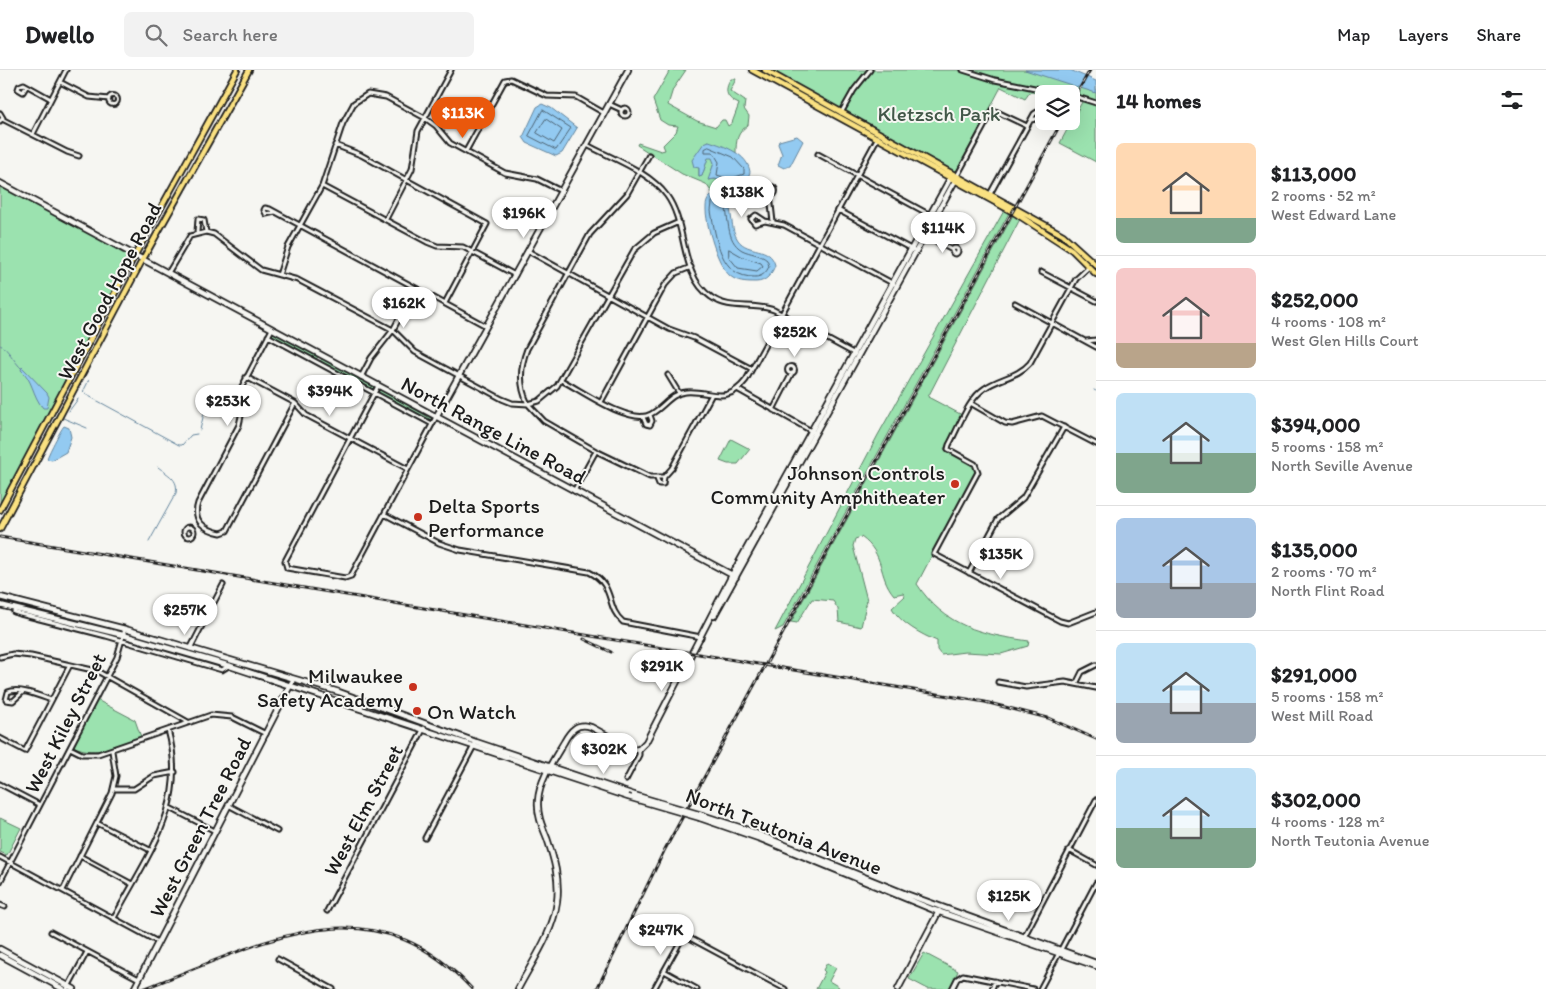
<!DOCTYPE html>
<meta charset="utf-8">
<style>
:root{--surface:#fff;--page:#f2f2f2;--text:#202124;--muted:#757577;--line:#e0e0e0;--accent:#ea580c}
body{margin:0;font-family:Itim,sans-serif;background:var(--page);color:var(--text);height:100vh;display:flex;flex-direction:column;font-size:19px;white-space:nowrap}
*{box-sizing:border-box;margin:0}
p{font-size:16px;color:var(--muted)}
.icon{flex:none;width:28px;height:28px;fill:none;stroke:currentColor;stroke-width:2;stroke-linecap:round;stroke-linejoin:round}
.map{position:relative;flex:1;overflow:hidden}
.drawer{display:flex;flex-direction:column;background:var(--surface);width:450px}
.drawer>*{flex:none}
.buttons{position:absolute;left:1035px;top:15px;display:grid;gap:10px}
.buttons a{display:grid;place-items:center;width:45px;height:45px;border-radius:8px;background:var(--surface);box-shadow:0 5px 20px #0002;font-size:25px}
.price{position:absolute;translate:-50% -42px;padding:0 11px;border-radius:18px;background:#fff;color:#222;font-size:16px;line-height:32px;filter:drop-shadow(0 1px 2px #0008)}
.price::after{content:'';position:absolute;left:50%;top:30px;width:15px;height:11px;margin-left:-8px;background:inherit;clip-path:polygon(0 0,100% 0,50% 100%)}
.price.selected{background:var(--accent);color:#fff}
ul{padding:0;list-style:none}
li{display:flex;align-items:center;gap:15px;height:125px;padding:0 20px}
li+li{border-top:1px solid var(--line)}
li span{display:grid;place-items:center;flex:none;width:140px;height:100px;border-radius:8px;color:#555}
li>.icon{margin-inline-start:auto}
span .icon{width:60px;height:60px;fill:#fffc;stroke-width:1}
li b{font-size:21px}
h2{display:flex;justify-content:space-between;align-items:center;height:60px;padding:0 20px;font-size:21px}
header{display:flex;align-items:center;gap:30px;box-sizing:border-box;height:70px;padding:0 25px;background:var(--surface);border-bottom:1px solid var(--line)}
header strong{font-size:24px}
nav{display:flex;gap:28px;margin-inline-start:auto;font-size:18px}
.search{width:350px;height:45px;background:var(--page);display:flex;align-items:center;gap:12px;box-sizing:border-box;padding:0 18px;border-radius:8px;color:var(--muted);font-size:19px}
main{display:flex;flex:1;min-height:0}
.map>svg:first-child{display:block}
</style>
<header>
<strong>Dwello</strong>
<div class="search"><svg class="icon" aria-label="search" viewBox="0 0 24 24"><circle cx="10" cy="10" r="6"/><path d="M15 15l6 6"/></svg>Search here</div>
<nav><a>Map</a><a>Layers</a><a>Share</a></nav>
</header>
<main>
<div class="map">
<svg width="1096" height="919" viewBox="0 0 1096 919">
<rect width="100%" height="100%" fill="#f6f6f2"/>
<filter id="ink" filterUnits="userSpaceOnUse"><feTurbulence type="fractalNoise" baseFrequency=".02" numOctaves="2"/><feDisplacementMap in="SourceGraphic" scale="10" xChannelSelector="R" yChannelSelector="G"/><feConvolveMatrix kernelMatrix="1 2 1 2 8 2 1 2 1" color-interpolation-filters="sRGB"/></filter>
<g filter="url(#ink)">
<path fill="#9be2af" stroke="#5c7f66" d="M670,0H686L673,19L668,35L697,51L716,57L722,50H725L728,56L732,53L739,34C727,29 723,21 731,9H736L730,21L745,31L744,39L749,46L748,55C737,63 736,70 736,83L708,71L699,98V107L702,106L708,87L713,88L714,93L709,110L715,109L731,114L724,126L713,124L706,114L682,104L637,75L638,73L661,81L665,80L663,75L676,62L678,56L668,55L660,50L653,30Z
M770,0H1060L1096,17V92L1060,73L1082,32L1071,28V24H1044L1030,22L1025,29L1001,17L956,103Z
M0,115L105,172L130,188L0,434Z
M1005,139L1009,143L783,557L775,561L878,365Z
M1013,145L1020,149L928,327L962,345L944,379L972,394L976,401L917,514C945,557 981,564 1029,571L1028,576L1001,584L965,582L941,585L937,580V571C922,565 900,553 892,538L905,526L903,523L894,525C877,505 886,485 861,467L855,469L853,476L867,530L861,557L839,552L838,539L833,531L812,529L797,553L791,552Z
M272,262L318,286L316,290L270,265Z
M322,288L375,317L373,321L320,292Z
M380,320L432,349L430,352L378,323Z
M731,369L750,379L738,394H728L720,391Z
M97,630L135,650L141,667C118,675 97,688 73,676Z
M0,748L21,758L7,785L0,782Z
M924,883L958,901L950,919H928L909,909Z
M827,893L836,898L829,911L839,917L838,919H816L825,902L823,900Z"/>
<path fill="#93caf1" stroke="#63849c" d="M1025,0H1070L1096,11V23Z
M542,34L551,38L577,58L562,83L556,86L527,73L523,67L537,37Z
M797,66L803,71L790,96L784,98L778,95L782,84L778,74L779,71Z
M709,71C724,76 748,84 750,102L746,113L740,110L731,114L715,109L708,110L714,93L712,88H708L702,106L699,107V98L694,97L692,90L704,73Z
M713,124H719L727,129C733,142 730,159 738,170C748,184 770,175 775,195C772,204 766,212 756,212C748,212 740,212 733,208C718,200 705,152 706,137C706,131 709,127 713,124Z
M22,297L47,323L49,327L47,338H43C32,325 33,310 21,300Z
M64,356L69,358L71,367L66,382L52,390L47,389C47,386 61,359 64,356Z"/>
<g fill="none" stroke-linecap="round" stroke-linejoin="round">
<path stroke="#4c6271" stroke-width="1" d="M543,40L571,58L556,80L529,66Z
M546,49L562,60L554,73L537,63Z
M709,77L733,87L744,99V104L730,109L717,105L719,92L713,82H705V79Z
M715,129L724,132C730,148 725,170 742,180C750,184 760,184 767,190L769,196C767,202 762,207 755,207C720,208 716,168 711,141L712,133Z
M729,179L743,187L761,193L763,196L757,201L738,198L729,187Z"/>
<path stroke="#63849c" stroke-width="1" d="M0,275C8,278 14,292 22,299
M89,310L83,322L85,324L179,375H182L191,365L197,364
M1094,320L1096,321
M69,341L78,329
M63,348L87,358
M200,360L204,343
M149,472L176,423C179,409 168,405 158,397"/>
<g stroke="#1c1c1c" stroke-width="7">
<path id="street" d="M963,0L995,10L1065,24
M60,12L89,27L109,29
M26,17L23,22L18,19L19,16L24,14L51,29
M1071,25L1096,33
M108.5 30a4.5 4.5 0 1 1 9 0a4.5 4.5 0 1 1-9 0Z
M609,34L622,40
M621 42a4 4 0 1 1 8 0a4 4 0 1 1-8 0Z
M0,43L3,48L0,51
M841,43L854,20L870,0
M2,49L67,82L79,86
M33,64L66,0
M335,75L361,85L487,154L445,233
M587,75C613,89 649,101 667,126C688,155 679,205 711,227C730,241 752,232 774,240L855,284
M466,81L505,10L511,9L547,26L576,27L604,43
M818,84L934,147
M649,85L627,124L590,164L527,279C520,297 519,316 528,334L539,331L557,316L634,180L654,163L679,152
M957,106L993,40L1027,56
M322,116L427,172L437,176L463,177L515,205
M766.5 121a4.5 4.5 0 1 1 9 0a4.5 4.5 0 1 1-9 0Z
M990,124L1034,44L1037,42L1041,44L1040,48L1031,50
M770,126L773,152
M838,140L913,180
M275,142L266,144L264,140L265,138L270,139L486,256
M386,149L412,99L418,61L451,0
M765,151L756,145L751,149L755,154L765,151L784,155L894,214
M197,162L198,149L204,150L206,162
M924,165L952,180
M952 181a3 3 0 1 1 6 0a3 3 0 1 1-6 0Z
M528,181L669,259L694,268L752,299
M1089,197L1076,209L1030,293C1018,307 999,308 985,318C968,329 959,357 949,375L948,379L975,394L978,402L934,484L1060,551L1068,553L1096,542
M1041,202L1096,231
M168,203L190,166L206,162L214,164L261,200L298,210L393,260L415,282L502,329L512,333L528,334L544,351L596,381L650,407H664
M279,205L288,177L322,116L343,53L354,33L368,24L386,27L425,48L436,56L450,73L505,103L537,109L561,121
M1015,233L1096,277
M272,259L238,324L241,346L239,355L198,433C192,451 205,460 221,463L227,461L295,333
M268,266L432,354
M1086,271L1096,270
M787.5 300a3.5 3.5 0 1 1 7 0a3.5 3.5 0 1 1-7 0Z
M668,305L679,323
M246,307L295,333L306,345L408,399
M361,307L371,288L393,260L415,218
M561,310C581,320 630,356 651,344C664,337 671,323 686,322C711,320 726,336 746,310L878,67
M378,316L285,491L287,498L345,508L351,506L436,347
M737,319L813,362
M601,332L665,215L676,203L691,197
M972,334L1005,353L1012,354L1042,346L1096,374
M773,340L792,303
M643,347L646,354L650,355L652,351L650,345
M664,407L672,398L711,326
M657,409L659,414H663L664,407
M574,421L596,381
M384,444L439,473L460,480L589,502C616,515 605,537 623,552L701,567
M184 462a5 5 0 1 1 10 0a5 5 0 1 1-10 0Z
M969,503L998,449L1023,428L1064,357
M15,539L14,542L20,544L106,566L222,600L230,595
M190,579L223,515
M0,587L13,584L31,586L97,601L188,652
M998,612L1026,617L1065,612L1096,618
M1076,614L1082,602L1096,595
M23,622L13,631L6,630L8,622C19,617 40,626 51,630
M0,668L25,681L70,595
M70,678L82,684H98L211,645L232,647L266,664
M626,710L639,685V679
M0,714L40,735
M114,719H134L154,706L175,702
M230,736L277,761
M170,738L215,761
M97,753L150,780
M425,768L476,672
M1069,780L1096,795
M80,786L132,814
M0,787L158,872
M0,812L117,587L125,559
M63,820L112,723L116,706L112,681
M0,835L5,837
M327,841L424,658
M114,848C147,785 189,735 168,660
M51,862L139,909
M1024,867L1096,730
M278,889L333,919
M664,901L697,919
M67,919L87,882
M654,919L684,865L785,919
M952,919L957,909L963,905L1033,919
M992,919L995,911
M1040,919L1096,813"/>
</g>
<g stroke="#1c1c1c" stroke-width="8">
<path id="secondary" d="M0,113L736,507
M436,347L628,0
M0,527L125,559L339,622L476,672L634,725
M0,535L123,565L230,596L628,727
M714,546L956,109
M702,745L748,760L906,824L1096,893
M700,748L761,769L934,840L1096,896
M0,879L74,919
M0,885L63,919
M134,919L292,612
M518,919C532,892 553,863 557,832C560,809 554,789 547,768C542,756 537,745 538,731C539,711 554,689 564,672C570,661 577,652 591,657L634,680L639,679L646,672L732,505L952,105
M898,919L939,841"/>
</g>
<g stroke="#1c1c1c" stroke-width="8">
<path id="primary" d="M752,0L1015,143L1072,180L1096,204
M765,0L1063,165L1096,195
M0,440L135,185L237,0
M0,459L143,189L249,0"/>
</g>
<use href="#street" stroke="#f6f6f2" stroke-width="3"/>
<use href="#secondary" stroke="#f6f6f2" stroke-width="4.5"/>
<use href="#primary" stroke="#fae181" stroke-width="4.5"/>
<g stroke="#1c1c1c" stroke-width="3">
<path id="rail" d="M1071,34L1090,0
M0,467L985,632L1048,648L1096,669
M584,569L611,582
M143,919C260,875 368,807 472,919
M597,919L664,781L1062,51"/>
</g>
<use href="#rail" stroke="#f6f6f2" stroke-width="1" stroke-dasharray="4" stroke-linecap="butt"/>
<g stroke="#1c1c1c" stroke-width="8" stroke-linecap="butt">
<path id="secondary-bridge" d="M634,725L702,745
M628,727L700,748"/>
</g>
<use href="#secondary-bridge" stroke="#f6f6f2" stroke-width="4.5"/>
</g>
</g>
<g fill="#c8321e" stroke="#f6f6f2" stroke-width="2">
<circle cx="955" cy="414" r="5"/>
<circle cx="418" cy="447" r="5"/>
<circle cx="413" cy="617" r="5"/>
<circle cx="417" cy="641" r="5"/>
</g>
<g text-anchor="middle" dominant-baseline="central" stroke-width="4" stroke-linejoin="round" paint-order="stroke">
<g font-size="21" fill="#425748" stroke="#f6f6f2">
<text x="939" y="43">Kletzsch Park</text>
</g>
<g font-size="21" fill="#1c1c1c" stroke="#f6f6f2">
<text transform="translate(109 221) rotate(-62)">West Good Hope Road</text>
<text transform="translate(494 360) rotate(28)">North Range Line Road</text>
<text transform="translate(65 653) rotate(-63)">West Kiley Street</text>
<text transform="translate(363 740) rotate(-62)">West Elm Street</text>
<text transform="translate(200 757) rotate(-63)">West Green Tree Road</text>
<text transform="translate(784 761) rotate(21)">North Teutonia Avenue</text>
</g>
<g font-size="21" fill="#1c1c1c" stroke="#f6f6f2" text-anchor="end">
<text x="945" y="402">Johnson Controls<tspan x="945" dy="24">Community Amphitheater</tspan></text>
<text x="428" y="435" text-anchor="start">Delta Sports<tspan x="428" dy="24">Performance</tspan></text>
<text x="403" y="605">Milwaukee<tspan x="403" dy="24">Safety Academy</tspan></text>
<text x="427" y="641" text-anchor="start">On Watch</text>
</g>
</g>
</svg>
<div class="buttons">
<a><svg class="icon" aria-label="layers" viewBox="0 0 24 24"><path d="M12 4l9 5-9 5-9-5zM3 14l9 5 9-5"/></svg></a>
</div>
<b class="price selected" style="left:463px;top:69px">$113K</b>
<b class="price" style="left:742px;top:148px">$138K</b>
<b class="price" style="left:524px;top:169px">$196K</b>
<b class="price" style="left:943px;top:184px">$114K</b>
<b class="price" style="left:404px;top:259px">$162K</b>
<b class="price" style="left:795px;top:288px">$252K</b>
<b class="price" style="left:330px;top:347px">$394K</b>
<b class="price" style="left:228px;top:357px">$253K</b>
<b class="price" style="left:1001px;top:510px">$135K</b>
<b class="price" style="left:185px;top:566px">$257K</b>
<b class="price" style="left:662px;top:622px">$291K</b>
<b class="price" style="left:604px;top:705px">$302K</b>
<b class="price" style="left:1009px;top:852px">$125K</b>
<b class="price" style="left:661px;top:886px">$247K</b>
</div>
<section class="drawer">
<h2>14 homes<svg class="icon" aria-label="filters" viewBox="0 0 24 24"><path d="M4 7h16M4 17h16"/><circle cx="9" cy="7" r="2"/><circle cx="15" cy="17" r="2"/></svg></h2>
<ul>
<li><span style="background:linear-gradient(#ffd9b3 75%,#7fa58c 0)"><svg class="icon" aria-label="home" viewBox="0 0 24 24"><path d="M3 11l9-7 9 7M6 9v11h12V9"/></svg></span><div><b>$113,000</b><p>2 rooms · 52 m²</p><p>West Edward Lane</p></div></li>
<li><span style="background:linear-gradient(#f6c9c9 75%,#b9a48a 0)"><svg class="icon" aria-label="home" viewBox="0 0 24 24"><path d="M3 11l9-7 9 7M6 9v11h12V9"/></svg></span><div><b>$252,000</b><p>4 rooms · 108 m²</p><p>West Glen Hills Court</p></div></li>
<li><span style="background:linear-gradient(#bfe0f5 60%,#7fa58c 0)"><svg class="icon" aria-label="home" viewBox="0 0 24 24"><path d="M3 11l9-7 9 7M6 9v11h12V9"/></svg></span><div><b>$394,000</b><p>5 rooms · 158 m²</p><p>North Seville Avenue</p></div></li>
<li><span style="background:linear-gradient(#a9c7e8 65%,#9aa5b1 0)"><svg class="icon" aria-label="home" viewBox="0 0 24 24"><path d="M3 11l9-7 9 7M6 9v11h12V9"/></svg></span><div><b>$135,000</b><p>2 rooms · 70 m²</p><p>North Flint Road</p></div></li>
<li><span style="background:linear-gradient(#bfe0f5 60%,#9aa5b1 0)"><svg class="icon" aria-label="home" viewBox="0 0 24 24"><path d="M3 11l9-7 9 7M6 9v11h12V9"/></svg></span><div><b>$291,000</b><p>5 rooms · 158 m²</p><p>West Mill Road</p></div></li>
<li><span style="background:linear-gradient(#bfe0f5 60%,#7fa58c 0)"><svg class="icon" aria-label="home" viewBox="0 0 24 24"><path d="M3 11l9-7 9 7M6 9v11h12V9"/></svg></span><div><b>$302,000</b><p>4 rooms · 128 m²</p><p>North Teutonia Avenue</p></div></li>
</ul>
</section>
</main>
